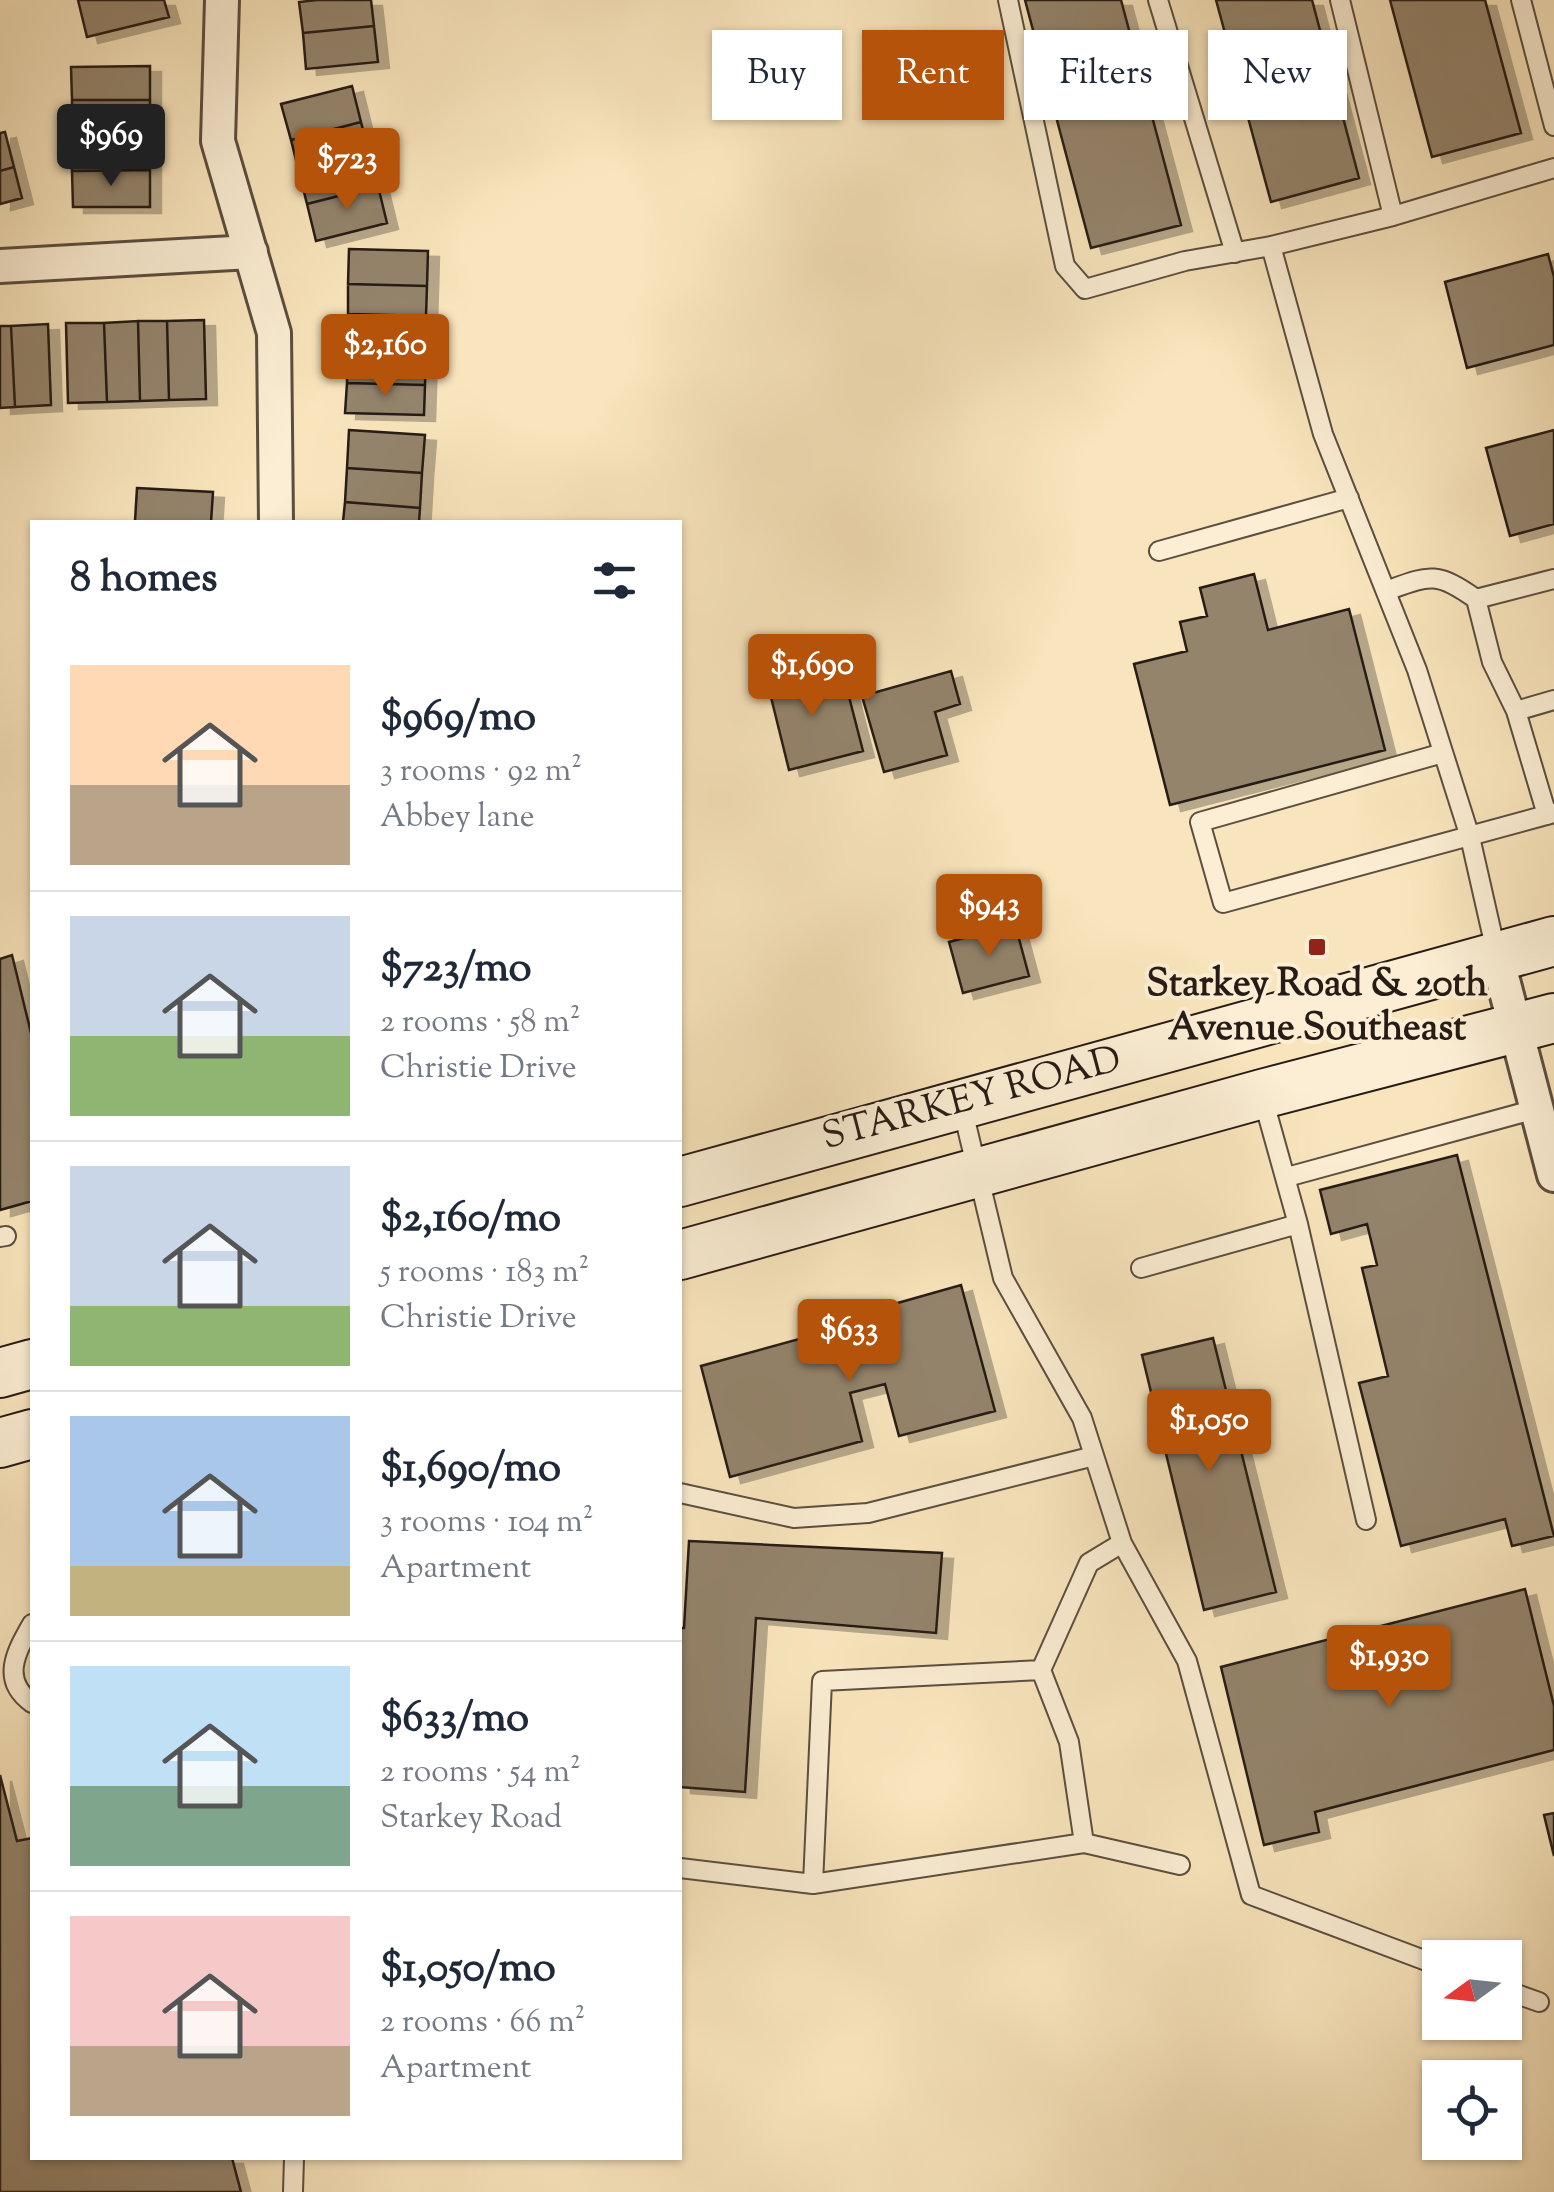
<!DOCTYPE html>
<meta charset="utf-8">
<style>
:root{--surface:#fff;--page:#f6f6f7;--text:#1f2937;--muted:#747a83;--line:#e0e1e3;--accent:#b45309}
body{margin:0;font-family:"Sorts Mill Goudy",serif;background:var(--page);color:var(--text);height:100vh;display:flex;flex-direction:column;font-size:38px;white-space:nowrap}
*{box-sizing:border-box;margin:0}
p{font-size:32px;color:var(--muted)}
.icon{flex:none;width:55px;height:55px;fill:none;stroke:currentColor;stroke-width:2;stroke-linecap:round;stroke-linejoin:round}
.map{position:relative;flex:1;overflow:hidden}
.details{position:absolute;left:30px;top:520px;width:652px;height:1640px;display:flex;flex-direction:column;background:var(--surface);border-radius:0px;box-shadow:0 2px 8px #0004}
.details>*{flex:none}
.banner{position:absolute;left:712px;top:30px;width:690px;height:90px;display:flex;gap:20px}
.needle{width:65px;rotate:255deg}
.fabs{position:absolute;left:1422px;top:1940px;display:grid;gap:20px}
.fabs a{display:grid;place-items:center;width:100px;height:100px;border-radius:0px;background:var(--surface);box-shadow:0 2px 8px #0004;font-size:50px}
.price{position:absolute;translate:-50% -85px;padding:0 22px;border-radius:10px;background:var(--accent);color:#fff;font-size:32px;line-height:65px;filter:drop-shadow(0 2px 5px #0008)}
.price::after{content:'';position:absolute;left:50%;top:60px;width:30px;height:22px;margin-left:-15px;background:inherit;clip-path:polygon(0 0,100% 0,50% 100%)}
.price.selected{background:#222;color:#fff}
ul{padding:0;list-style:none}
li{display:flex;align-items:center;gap:30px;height:250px;padding:0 40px}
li+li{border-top:2px solid var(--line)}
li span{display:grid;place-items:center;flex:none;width:280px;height:200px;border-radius:0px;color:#555}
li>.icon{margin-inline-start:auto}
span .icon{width:120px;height:120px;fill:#fffc;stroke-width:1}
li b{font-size:42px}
h2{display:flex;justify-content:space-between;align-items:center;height:120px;padding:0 40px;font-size:42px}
.tag{padding:0 35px;border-radius:0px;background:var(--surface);box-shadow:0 2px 8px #0004;font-size:35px;line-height:90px}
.tag.selected{background:var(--accent);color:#fff}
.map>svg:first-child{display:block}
</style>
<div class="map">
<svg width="1554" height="2192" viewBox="0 0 1554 2192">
<defs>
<filter id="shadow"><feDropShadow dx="11" dy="6" stdDeviation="0" flood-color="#0004"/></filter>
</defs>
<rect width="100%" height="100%" fill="#f9e5bd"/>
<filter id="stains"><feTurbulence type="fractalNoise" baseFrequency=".002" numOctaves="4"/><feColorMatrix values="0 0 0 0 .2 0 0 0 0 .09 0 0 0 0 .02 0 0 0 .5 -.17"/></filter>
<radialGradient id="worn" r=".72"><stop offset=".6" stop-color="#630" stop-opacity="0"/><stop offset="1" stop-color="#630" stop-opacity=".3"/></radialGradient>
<path fill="#94846c" stroke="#271b15" stroke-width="2.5" filter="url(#shadow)" d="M78,0H164L169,17L87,37Z
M317,0H371L374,26L303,33L299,2Z
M1025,0H1121L1181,225L1091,248Z
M1216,0H1312L1359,178L1271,202Z
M1390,0H1485L1521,133L1432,157Z
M374,26L378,62L306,69L303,33Z
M150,66V100H72L71,67Z
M352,86L361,122L291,140L281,104Z
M72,100H150V134L72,135Z
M361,122L369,154L299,172L291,140Z
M5,132L14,167L0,171V133Z
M150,134V170L72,171V135Z
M369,154L378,186L307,204L299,172Z
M14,167L22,198L0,204V171Z
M150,170V207H73L72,171Z
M378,186L387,223L316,241L307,204Z
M349,249L428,251L427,286L348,284Z
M1548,254L1554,277V345L1467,368L1445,282Z
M348,284L427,286L426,316L348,314Z
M348,314L426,316V352L347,350Z
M204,320L206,399L169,400L167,321Z
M138,321L140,401L107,402L104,323Z
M138,321H167L169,400L140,401Z
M66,323H104L107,402L68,403Z
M48,324L51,405L15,407L11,326Z
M0,326H11L15,407L0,408Z
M347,350L426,352L425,385L347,383Z
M347,383L425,385L424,415L345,413Z
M349,430L425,435L422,473L347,468Z
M1554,430V524L1510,536L1486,448Z
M347,468L422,473L420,508L345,502Z
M137,488L213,492L211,522L135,521Z
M345,502L420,508L419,522H343Z
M1254,574L1268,630L1349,609L1385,750L1170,805L1134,664L1187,651L1180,622L1207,616L1200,588Z
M814,664L822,695L847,689L863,751L789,770L766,677Z
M951,671L960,704L935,712L947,755L884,772L862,696Z
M1015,924L1029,976L963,993L949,942Z
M12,955L32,1037V1201L0,1210V959Z
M1457,1155L1554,1536L1512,1546L1505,1519L1401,1546L1359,1383L1388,1376L1362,1268L1377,1265L1367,1224L1331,1234L1320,1190Z
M961,1285L995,1411L899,1436L885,1384L850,1393L862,1441L730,1477L701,1366L832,1330L839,1355L874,1346L866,1312Z
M1213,1338L1276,1592L1204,1610L1142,1355Z
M689,1541L942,1553L936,1633L756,1618L745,1792L680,1787V1628H684Z
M1525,1589L1554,1706V1750L1315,1812L1319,1832L1264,1845L1221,1667Z
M0,1775L17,1841L32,1838V2158H232L241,2192H0Z
M1554,1813V1856L1544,1815Z"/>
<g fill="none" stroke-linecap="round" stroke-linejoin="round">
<g stroke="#5c4e3f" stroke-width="22">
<path id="lane" d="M1008,0L1065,266L1085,289L1185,261L1271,246L1393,216L1554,168
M1158,0L1235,253
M1340,0L1393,216
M1521,0L1554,126
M1271,246L1323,434L1417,670L1470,837L1497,956
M1159,551L1349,498
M1386,591C1430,575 1436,571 1476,599L1492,662L1516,711L1547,815
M1476,599L1554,579
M1516,711L1554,700
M1443,753L1200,822L1223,903L1554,813
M1287,1177L1536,1109
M1298,1224L1366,1520
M0,1237L6,1236
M1141,1268L1298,1224L1262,1095
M680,1493L794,1518L868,1513L1094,1456
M1122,1543L1187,1661L1251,1895L1440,1966
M32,1624C16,1652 0,1680 32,1703
M1041,1670L1069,1742L1084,1843
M680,1868L813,1884L822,1681L1041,1670L1089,1563L1122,1543L1082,1418L1003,1278L962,1107
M813,1884L1084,1843L1180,1865
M1505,1990L1539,2002
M293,2192L294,2158"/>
</g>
<g stroke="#5c4e3f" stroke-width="38">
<path id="street" d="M222,0L218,141L274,333L276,522
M0,266L251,252
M1497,957L1554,1175"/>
</g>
<g stroke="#271b15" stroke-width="52">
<path id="secondary" d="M680,1182L1554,941
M680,1255L1262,1094L1554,1018
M0,1373L32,1364
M0,1443L32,1434"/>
</g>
<use href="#lane" stroke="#fbeed4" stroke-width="18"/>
<use href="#street" stroke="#fbeed4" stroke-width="32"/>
<use href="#secondary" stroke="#fbeed4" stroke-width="48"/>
</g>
<rect fill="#8f2418" stroke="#fbeed4" stroke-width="4" x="1307" y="937" width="20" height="20" rx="5"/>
<g text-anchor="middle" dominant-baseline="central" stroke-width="8" stroke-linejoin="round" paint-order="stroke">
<g font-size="38" font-weight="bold" fill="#271b15" stroke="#fbeed4">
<text x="1317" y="986">Starkey Road &amp; 20th<tspan x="1317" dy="44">Avenue Southeast</tspan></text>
</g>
<g font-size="38" fill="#271b15" stroke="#fbeed4">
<text transform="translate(972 1100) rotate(-15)">STARKEY ROAD</text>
</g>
</g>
<rect width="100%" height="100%" filter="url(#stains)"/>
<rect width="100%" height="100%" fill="url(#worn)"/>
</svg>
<div class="fabs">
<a><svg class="needle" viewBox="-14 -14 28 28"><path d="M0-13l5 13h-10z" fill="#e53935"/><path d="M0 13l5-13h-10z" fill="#747a83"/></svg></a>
<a><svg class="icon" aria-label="locate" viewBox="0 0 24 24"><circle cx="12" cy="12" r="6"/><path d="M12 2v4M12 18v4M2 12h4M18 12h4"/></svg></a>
</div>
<b class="price selected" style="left:111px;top:189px">$969</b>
<b class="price" style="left:347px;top:213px">$723</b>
<b class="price" style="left:385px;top:399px">$2,160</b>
<b class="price" style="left:812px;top:719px">$1,690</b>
<b class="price" style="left:989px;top:959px">$943</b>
<b class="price" style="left:849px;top:1384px">$633</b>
<b class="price" style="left:1209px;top:1474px">$1,050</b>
<b class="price" style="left:1389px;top:1710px">$1,930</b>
<div class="banner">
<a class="tag">Buy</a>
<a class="tag selected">Rent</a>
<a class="tag">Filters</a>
<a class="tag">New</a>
</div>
<section class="details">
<h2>8 homes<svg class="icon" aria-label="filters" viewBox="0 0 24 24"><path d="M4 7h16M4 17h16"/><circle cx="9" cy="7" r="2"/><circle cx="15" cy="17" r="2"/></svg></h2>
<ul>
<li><span style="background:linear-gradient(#ffd9b3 60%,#b9a48a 0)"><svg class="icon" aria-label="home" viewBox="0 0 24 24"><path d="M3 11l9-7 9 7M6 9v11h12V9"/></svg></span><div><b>$969/mo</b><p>3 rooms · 92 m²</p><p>Abbey lane</p></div></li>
<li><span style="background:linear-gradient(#c9d6e8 60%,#8fb573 0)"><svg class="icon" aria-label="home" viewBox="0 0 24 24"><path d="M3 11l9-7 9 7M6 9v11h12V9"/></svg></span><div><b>$723/mo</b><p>2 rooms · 58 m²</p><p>Christie Drive</p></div></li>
<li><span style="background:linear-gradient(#c9d6e8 70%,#8fb573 0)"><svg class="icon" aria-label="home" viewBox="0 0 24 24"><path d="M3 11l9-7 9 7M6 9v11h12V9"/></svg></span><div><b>$2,160/mo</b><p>5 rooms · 183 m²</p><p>Christie Drive</p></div></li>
<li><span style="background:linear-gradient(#a9c7e8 75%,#c2b280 0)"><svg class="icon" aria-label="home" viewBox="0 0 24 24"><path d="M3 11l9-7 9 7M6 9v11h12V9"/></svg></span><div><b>$1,690/mo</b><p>3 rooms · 104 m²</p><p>Apartment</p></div></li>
<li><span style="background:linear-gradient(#bfe0f5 60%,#7fa58c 0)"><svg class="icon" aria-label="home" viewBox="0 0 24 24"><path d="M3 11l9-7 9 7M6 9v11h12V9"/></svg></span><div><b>$633/mo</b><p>2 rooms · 54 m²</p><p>Starkey Road</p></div></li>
<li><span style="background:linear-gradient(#f6c9c9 65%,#b9a48a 0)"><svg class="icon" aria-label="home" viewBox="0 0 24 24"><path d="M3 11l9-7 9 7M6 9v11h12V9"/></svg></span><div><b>$1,050/mo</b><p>2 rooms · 66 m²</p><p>Apartment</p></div></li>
</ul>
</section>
</div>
